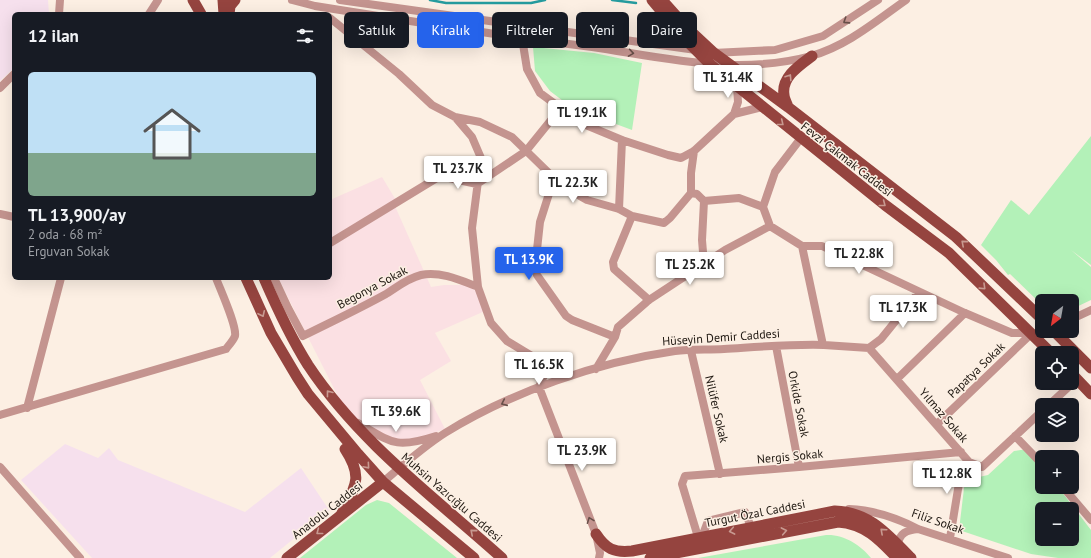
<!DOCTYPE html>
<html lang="tr">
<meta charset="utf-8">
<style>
:root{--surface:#171b24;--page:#20242c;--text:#f1f3f6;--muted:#9ea1a6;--line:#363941;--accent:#2563eb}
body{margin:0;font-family:"PT Sans",sans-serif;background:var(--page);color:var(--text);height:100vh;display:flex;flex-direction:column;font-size:15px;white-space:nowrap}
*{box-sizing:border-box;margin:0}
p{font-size:13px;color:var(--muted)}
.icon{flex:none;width:22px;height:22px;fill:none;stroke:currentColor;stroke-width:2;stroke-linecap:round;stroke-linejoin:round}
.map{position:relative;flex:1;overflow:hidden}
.panel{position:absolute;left:12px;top:12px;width:320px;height:268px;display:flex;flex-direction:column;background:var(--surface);border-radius:6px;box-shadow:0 4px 16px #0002}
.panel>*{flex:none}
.hud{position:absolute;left:344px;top:12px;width:380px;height:36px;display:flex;gap:8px}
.needle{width:26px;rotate:211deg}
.fabs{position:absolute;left:1035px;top:294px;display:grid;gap:8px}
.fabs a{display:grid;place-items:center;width:44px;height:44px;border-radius:6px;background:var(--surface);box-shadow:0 4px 16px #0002;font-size:20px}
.price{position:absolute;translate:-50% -34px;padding:0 9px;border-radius:4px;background:#fff;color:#222;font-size:13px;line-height:26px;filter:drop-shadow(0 1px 2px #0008)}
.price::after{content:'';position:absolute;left:50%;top:24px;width:12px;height:9px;margin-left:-6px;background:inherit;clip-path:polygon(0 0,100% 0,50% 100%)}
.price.active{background:var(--accent);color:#fff}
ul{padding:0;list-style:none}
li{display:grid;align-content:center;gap:8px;height:212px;padding:0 16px}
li+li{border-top:1px solid var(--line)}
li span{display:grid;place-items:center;height:124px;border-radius:6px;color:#555}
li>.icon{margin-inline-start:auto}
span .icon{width:72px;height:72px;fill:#fffc;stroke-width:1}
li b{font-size:17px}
h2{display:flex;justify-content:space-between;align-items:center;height:48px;padding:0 16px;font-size:17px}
.chip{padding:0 14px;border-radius:6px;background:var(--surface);box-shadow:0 4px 16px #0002;font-size:14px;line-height:36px}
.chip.active{background:var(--accent);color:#fff}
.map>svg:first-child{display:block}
</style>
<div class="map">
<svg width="1091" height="558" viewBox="0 0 1091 558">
<rect width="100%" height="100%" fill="#fcefe3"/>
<path fill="#fbe0e3" d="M382,177L397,202L394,204L431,287L444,285H476L485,311L435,333L451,361L420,380L445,429L426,436L399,441L349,418L278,278H330V200Z"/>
<path fill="#f6e0ed" d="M0,0H48L49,14H14V68L0,81Z
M65,444L98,458L109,448L118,460L245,512L301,468L329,510L270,558H92L21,480Z"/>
<path fill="#b3f1b8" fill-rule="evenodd" d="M533,47L594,53L642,63L632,130L589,114L567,104L550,91L535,71Z
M1091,136V265L1071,250L1091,267V300L1072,309V301H1042V305L1010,274L1008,275L996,260L981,245L1011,200L1029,215Z
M1027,449L1042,467V487H1058L1091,530V558H1058L1031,554L959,530L965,480L988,475L1014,451ZM1042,509H1072V539H1042Z
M377,500L389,503L457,558H300L366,505Z
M826,535C843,534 861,545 871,558H698Z"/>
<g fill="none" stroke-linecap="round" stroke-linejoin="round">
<path stroke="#259b9e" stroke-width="2.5" d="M430,0L446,3H531L545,0
M612,0L636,3"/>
<path stroke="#c4948f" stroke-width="8" d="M292,0L315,6C384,17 453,28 522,38C545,41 569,44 592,47C666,58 736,76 811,56C847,46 876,21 906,0
M340,0L696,50
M59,14L60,0
M149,14L158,0
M330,18L399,74L432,105L455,117L472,137L481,158L472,228L478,287L491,323L507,341L540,361L546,371L539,387L596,534L600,553L599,558
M522,38L527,69L540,93L581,123L622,140L668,155L681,158L694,151L734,114L762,107
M713,53L775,50L823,36L878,0
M0,88L14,74
M734,114L738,102L737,87
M455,117L480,122L512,137L554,178L580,196L587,200L619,209L632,216L664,223L670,218L691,193
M554,178L540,222L535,268L537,275L566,316L572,320L615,337
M691,193L697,194L704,201L739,198L763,207
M691,193V173L694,151
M704,201L702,240L704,264
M619,209L622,140
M0,214L14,217
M632,216L613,262L614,269L649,300
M770,226L763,207L775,172L801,138
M330,243L440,176L477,184L526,151L560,109
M802,246L823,345
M274,278L288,308L303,336C331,322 359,309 386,294C397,287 408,278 421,275C440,271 460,280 478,287
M1072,319L1091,310
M776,346L799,467
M869,348L969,462L982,467L1042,411
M691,351L720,474
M596,369L615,337L618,327L649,300L725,250L770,226L802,246H822L965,313L1012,333H1032
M897,379L965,313
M1049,405L1077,379
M27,408L61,278
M0,415L226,349C229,345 233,341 235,336C237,326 220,289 216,278
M358,423C392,443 396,449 436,436
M937,424L1032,333
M1015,436L1042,464
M0,467L80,558
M383,482C403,465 423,447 445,433C511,392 598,362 675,351C691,349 708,350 724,349C757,347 790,344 824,345C839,346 854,347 869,348L881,339L919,292
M1063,487L1091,520
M849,509C872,510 897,518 918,529L1008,558
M698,537L682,484L685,476L799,467L961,452
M702,537L708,521L745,512L751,527
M950,538L960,477L969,462
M898,545C899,533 907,530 918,529"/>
<path stroke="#95443f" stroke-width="11" d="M193,0L201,14
M223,0L224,14
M652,0L683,37L711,65L885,205L949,253L1051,353
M662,0L686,27L714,53L788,107L956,237L1042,319
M229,14L230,6L235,0
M788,107C787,103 784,99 784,95C781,77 800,65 812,56
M246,278L271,333L297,377L308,394L358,454L383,482L474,558
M264,278C277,308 291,338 308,365C359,442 434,497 502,558
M1054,331L1091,368
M1072,374L1091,394
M341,515C355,487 364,478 345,449
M596,534C606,549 614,553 632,551L835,511C870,512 888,535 911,558
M287,558L383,482
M650,558L838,522C865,524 879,539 897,558"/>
</g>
<defs><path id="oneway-chevron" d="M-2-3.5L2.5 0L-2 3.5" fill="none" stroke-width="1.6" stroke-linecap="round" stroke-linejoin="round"/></defs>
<g stroke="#684f49">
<use href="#oneway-chevron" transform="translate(846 21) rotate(147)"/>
<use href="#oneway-chevron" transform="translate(631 53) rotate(9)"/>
<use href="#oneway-chevron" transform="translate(504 403) rotate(156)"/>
<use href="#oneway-chevron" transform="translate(590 520) rotate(-111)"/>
</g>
<g stroke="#c89a91">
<use href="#oneway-chevron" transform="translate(789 77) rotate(-57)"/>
<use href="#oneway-chevron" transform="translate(781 123) rotate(39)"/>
<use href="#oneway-chevron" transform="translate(883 204) rotate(38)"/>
<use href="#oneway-chevron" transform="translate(964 243) rotate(-139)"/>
<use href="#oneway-chevron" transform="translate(983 287) rotate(44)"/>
<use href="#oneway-chevron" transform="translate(262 314) rotate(65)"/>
<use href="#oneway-chevron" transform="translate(329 393) rotate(-128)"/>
<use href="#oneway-chevron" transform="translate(367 466) rotate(49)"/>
<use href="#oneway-chevron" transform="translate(732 531) rotate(169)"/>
<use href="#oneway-chevron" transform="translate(784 531) rotate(-11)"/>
<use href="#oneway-chevron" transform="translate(883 531) rotate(-138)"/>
<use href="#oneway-chevron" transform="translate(319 532) rotate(142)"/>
<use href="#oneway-chevron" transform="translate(473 532) rotate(-140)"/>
</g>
<g text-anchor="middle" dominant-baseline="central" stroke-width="3" stroke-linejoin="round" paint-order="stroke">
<g font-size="12" fill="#1d160f" stroke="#fcefe3">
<text transform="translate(847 159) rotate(38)">Fevzi Çakmak Caddesi</text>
<text transform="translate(372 287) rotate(-28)">Begonya Sokak</text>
<text transform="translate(721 337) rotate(-4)">Hüseyin Demir Caddesi</text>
<text transform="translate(976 370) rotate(-44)">Papatya Sokak</text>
<text transform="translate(799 404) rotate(79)">Orkide Sokak</text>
<text transform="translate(717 409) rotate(77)">Nilüfer Sokak</text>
<text transform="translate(944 415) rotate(49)">Yılmaz Sokak</text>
<text transform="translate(790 456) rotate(-5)">Nergis Sokak</text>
<text transform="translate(452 497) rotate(41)">Muhsin Yazıcığlu Caddesi</text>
<text transform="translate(327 510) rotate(-38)">Anadolu Caddesi</text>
<text transform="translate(755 513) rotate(-11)">Turgut Özal Caddesi</text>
<text transform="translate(938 521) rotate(19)">Filiz Sokak</text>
</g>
</g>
</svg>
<div class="fabs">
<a><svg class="needle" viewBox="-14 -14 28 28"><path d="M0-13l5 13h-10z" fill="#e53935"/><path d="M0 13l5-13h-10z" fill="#9ea1a6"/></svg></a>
<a><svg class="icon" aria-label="locate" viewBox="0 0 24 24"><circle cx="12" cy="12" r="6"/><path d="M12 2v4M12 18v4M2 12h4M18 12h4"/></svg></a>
<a><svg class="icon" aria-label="layers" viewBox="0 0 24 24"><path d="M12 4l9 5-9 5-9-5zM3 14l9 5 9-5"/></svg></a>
<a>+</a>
<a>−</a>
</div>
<b class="price" style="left:728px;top:99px">TL 31.4K</b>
<b class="price" style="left:582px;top:134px">TL 19.1K</b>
<b class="price" style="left:458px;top:190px">TL 23.7K</b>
<b class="price" style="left:573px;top:204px">TL 22.3K</b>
<b class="price" style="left:859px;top:275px">TL 22.8K</b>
<b class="price active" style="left:529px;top:281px">TL 13.9K</b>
<b class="price" style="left:690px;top:286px">TL 25.2K</b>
<b class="price" style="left:903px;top:329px">TL 17.3K</b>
<b class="price" style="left:539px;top:386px">TL 16.5K</b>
<b class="price" style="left:396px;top:433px">TL 39.6K</b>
<b class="price" style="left:582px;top:472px">TL 23.9K</b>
<b class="price" style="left:947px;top:495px">TL 12.8K</b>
<div class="hud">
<a class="chip">Satılık</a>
<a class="chip active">Kiralık</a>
<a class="chip">Filtreler</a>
<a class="chip">Yeni</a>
<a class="chip">Daire</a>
</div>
<section class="panel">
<h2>12 ilan<svg class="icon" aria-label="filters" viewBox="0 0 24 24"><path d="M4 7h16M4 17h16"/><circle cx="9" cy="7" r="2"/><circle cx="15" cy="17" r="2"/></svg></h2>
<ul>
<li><span style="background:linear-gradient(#bfe0f5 65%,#7fa58c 0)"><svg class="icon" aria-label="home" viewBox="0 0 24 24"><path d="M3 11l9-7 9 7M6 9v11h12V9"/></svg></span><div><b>TL 13,900/ay</b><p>2 oda · 68 m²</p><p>Erguvan Sokak</p></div></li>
</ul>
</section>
</div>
